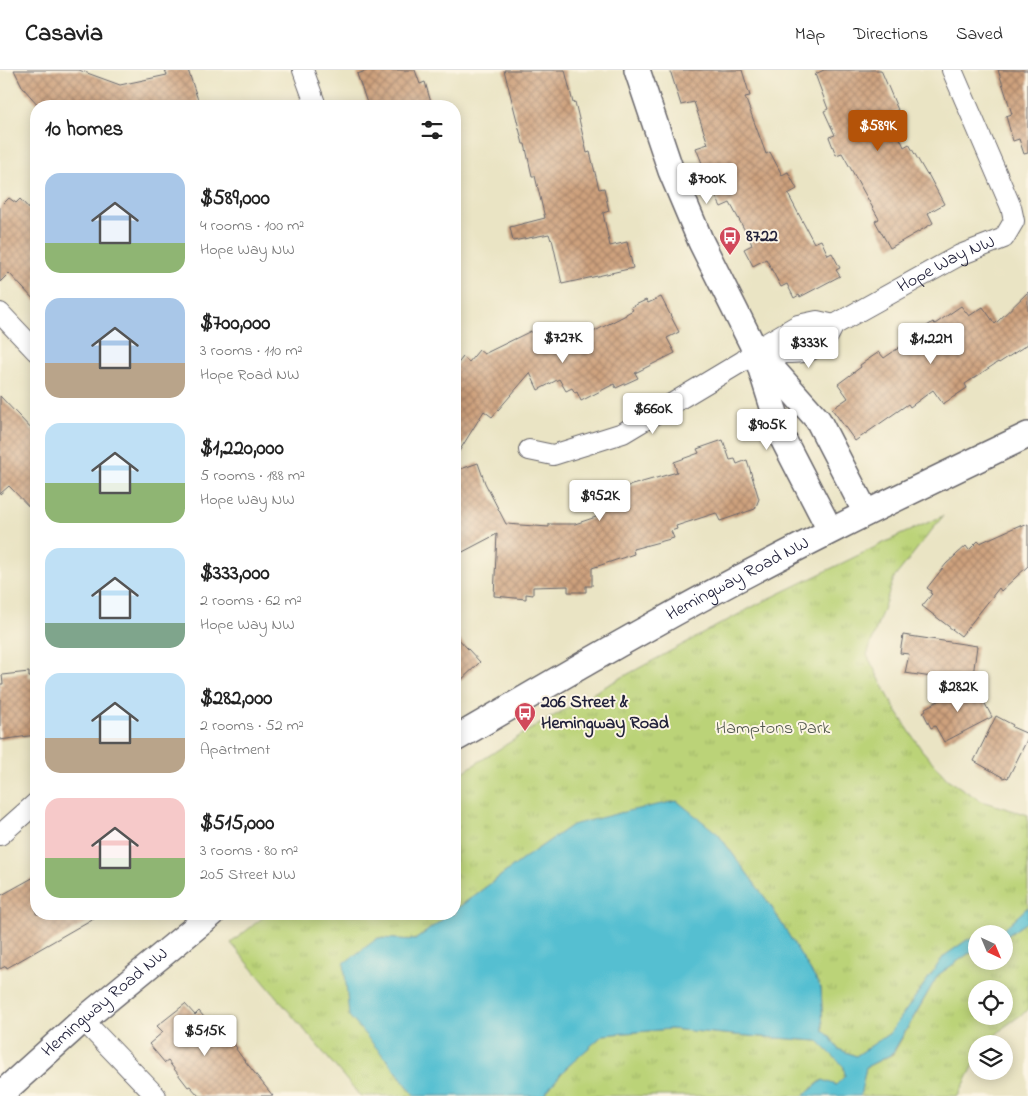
<!DOCTYPE html>
<meta charset="utf-8">
<style>
:root{--surface:#fff;--page:#f6f6f6;--text:#222;--muted:#767676;--line:#e0e0e0;--accent:#b45309}
body{margin:0;font-family:"Indie Flower",sans-serif;background:var(--page);color:var(--text);height:100vh;display:flex;flex-direction:column;font-size:19px;white-space:nowrap}
*{box-sizing:border-box;margin:0}
p{font-size:16px;color:var(--muted)}
.icon{flex:none;width:28px;height:28px;fill:none;stroke:currentColor;stroke-width:2;stroke-linecap:round;stroke-linejoin:round}
.map{position:relative;flex:1;overflow:hidden}
.panel{position:absolute;left:30px;top:30px;width:431px;height:820px;display:flex;flex-direction:column;background:var(--surface);border-radius:20px;box-shadow:0 2px 12px #0003}
.panel>*{flex:none}
.needle{width:32px;rotate:136deg}
.buttons{position:absolute;left:968px;top:855px;display:grid;gap:10px}
.buttons a{display:grid;place-items:center;width:45px;height:45px;border-radius:50%;background:var(--surface);box-shadow:0 2px 12px #0003;font-size:25px}
.price{position:absolute;translate:-50% -42px;padding:0 11px;border-radius:5px;background:#fff;color:#222;font-size:16px;line-height:32px;filter:drop-shadow(0 1px 2px #0008)}
.price::after{content:'';position:absolute;left:50%;top:30px;width:15px;height:11px;margin-left:-8px;background:inherit;clip-path:polygon(0 0,100% 0,50% 100%)}
.price.selected{background:var(--accent);color:#fff}
ul{padding:0;list-style:none}
li{display:flex;align-items:center;gap:15px;height:125px;padding:0 15px}
li span{display:grid;place-items:center;flex:none;width:140px;height:100px;border-radius:15px;color:#555}
li>.icon{margin-inline-start:auto}
span .icon{width:60px;height:60px;fill:#fffc;stroke-width:1}
li b{font-size:21px}
h2{display:flex;justify-content:space-between;align-items:center;height:60px;padding:0 15px;font-size:21px}
header{display:flex;align-items:center;gap:30px;box-sizing:border-box;height:70px;padding:0 25px;background:var(--surface);border-bottom:1px solid var(--line)}
header strong{font-size:24px}
nav{display:flex;gap:28px;margin-inline-start:auto;font-size:18px}
.map>svg:first-child{display:block}
</style>
<header>
<strong>Casavia</strong>
<nav><a>Map</a><a>Directions</a><a>Saved</a></nav>
</header>
<div class="map">
<svg width="1028" height="1026" viewBox="0 0 1028 1026">
<defs>
<pattern id="park-tufts" width="24" height="20" patternUnits="userSpaceOnUse" patternTransform="scale(1.25)"><rect width="24" height="20" fill="#bbd378"/><path d="M3 7l-1-3M5 7V3M7 7l1-3M15 17l-1-3M17 17v-4M19 17l1-3" fill="none" stroke="#a0b569"/></pattern>
<pattern id="building-cross-hatch" width="8" height="8" patternUnits="userSpaceOnUse" patternTransform="scale(1.25)"><rect width="8" height="8" fill="#cea17d"/><path d="M0 0l8 8M0 8l8-8" fill="none" stroke="#a78368"/></pattern>
</defs>
<rect width="100%" height="100%" fill="#fcf5e5"/>
<filter id="ink" filterUnits="userSpaceOnUse"><feTurbulence type="fractalNoise" baseFrequency=".02" numOctaves="2"/><feDisplacementMap in="SourceGraphic" scale="10" xChannelSelector="R" yChannelSelector="G"/><feConvolveMatrix kernelMatrix="1 2 1 2 8 2 1 2 1" color-interpolation-filters="sRGB"/></filter>
<filter id="wash" filterUnits="userSpaceOnUse"><feTurbulence type="fractalNoise" baseFrequency=".0096" numOctaves="4" result="noise"/><feDisplacementMap in="SourceGraphic" scale="20" xChannelSelector="R" yChannelSelector="G"/><feGaussianBlur stdDeviation="1.12" result="paint"/><feColorMatrix in="noise" values="0 0 0 0 0 0 0 0 0 0 0 0 0 0 0 0 0 1.4 0 .05"/><feComposite in="paint" operator="in"/></filter>
<g filter="url(#wash)">
<rect width="100%" height="100%" fill="#eae4c4"/>
<path fill="url(#park-tufts)" stroke="#6e7a5a" fill-rule="evenodd" d="M943,446L894,508L867,585L895,639L921,679L947,709L981,731L1028,745V837L999,863L976,864V868L967,870L944,886L890,963L856,986L838,979L830,967L823,961L821,918L769,833L718,764L572,755L526,787L455,840V707L526,662L604,617L756,535L900,465Z
M267,844H450L415,870L378,868L393,997L415,1026H360L231,873Z
M1028,851V940L1004,957L987,974H976V991L958,1026H860L866,997L893,984L938,905L968,884L976,881V891H1004V868ZM976,919H1004V946H976Z
M670,959L735,965L818,971L844,997L845,1006L836,1015L822,1010L803,1026H543L565,999L603,965Z"/>
<path fill="#55bfd1" stroke="#3c7086" d="M677,731L718,764L769,833L821,918L823,960L830,967L838,979L856,986L890,963L944,886L967,870L976,868V881L968,884L938,905L892,984L866,997L860,1026H803L823,1010L836,1015L845,1006L844,997L818,971L735,965L670,959L603,965L565,999L543,1026H415L393,997L349,946L344,893L378,868L415,870L450,844H455V840L526,787L572,755L628,741Z
M1028,837V851L1004,868V864H998Z"/>
<g id="blocks">
<path fill="url(#building-cross-hatch)" d="M14,0H79L120,15L167,5L165,0H188L200,36H39L23,18Z
M369,0H415L420,14L425,12L432,36H368L357,4Z
M504,0H565L573,33L575,32L587,83L590,82L599,119L604,118L609,141L603,143L610,176L627,172L633,198L562,214L552,169L551,170L549,164L513,171L510,157L545,148L535,106H532L525,74H523Z
M670,0H742L750,26L745,27L766,84L770,82L782,105L788,102L797,119L788,124L814,173L821,170L828,185L832,183L840,198L836,200L840,206L800,227L799,225L794,228L787,214L781,217L766,189L753,196L744,179L752,175L750,170L730,133L721,137L710,115L712,114L707,106L696,78L708,74L694,32L681,35Z
M824,0H881L898,40L889,44L904,77L909,74L927,105L928,104L944,134L928,143L933,153L930,155L890,178L875,151L879,149L842,83L836,85L829,67L835,65L824,41L828,39L815,4Z
M998,0H1028V83L1024,84L1019,69L1013,71L1006,46L1012,44Z
M9,128L16,133L20,129L36,146V232L9,203L0,212V137Z
M1028,222V274L999,293L998,292L965,314L967,318L943,334L933,320L910,337L908,334L855,371L832,339L848,328L838,314L861,297L860,295L879,282L884,288L916,266L915,264L933,252L935,254L961,236L969,246L983,237L995,254Z
M661,227L679,262L667,268L675,283L635,303L638,308L616,318L614,314L581,331L577,322L575,323L572,318L566,321L559,309L538,320L530,303L492,347L484,341L455,388V297L463,287L469,292L479,280L484,284L531,261L541,281L563,270L566,276L626,245V244L633,240L631,237L646,230L648,233Z
M0,326L36,364V444L9,416L0,424Z
M723,370L730,390L735,389L737,394L747,390L759,429L755,439L720,451L716,443L676,456L677,459L671,461L674,468L633,479L634,484L592,498V516H586V522H568V516L533,517V525L526,524V529L494,526L497,464L455,486V401L478,393L485,413L506,454L549,457V454H575L602,445L597,431L626,422L625,417L677,402L674,392L699,383L697,379Z
M1028,454V496L1001,521L999,518L961,566L922,536L932,524L930,523L931,521L927,518L946,494L966,476L969,480L978,471L980,473L1020,455L1021,457Z
M455,565L480,592L455,616Z
M903,565L977,576L972,613L905,603L909,584L900,583Z
M29,602V607H34L36,628V665L0,670V614H3L2,605Z
M974,613L992,647L944,672L935,656L931,658L923,642L926,640L925,638Z
M996,646L1013,655L1012,657L1028,664V668L1008,708L1005,707L1004,708L974,691Z
M36,806V844H101L7,898L6,896L0,899V826Z
M185,934L195,945L199,941L217,963L222,959L237,978L236,979L241,986L273,1026H199L190,1016L188,1017L168,991L165,993L149,974L163,962L157,956Z"/>
</g>
</g>
<g filter="url(#ink)">
<use href="#blocks" fill-opacity="0" stroke="#68666b" stroke-width="1"/>
<g fill="none" stroke-linecap="round" stroke-linejoin="round">
<g stroke="#68666b" stroke-width="22">
<g id="minor">
<path d="M303,0L316,36"/>
<path d="M0,243L36,281"/>
<path id="s1" d="M755,280C779,282 807,290 826,269C829,266 831,260 834,255L960,185L1004,168L1014,151L1011,137L952,0"/>
<path d="M529,380L553,385L623,363L743,291L755,280L798,255L817,251L834,255"/>
<path d="M0,765L36,733"/>
<path d="M83,950L156,1026"/>
</g>
</g>
<g stroke="#68666b" stroke-width="28">
<g id="tertiary">
<path d="M637,0L671,101L701,172L755,280L783,369L830,460"/>
<path d="M762,287L818,350L866,443"/>
<path id="s2" d="M455,669C519,632 583,594 648,558C772,488 900,426 1028,365"/>
<path id="s3" d="M0,1025L83,950L212,844"/>
</g>
</g>
<use href="#minor" stroke="#fff" stroke-width="20"/>
<use href="#tertiary" stroke="#fff" stroke-width="25"/>
</g>
</g>
<defs>
<g id="bus-pin" transform="scale(1.125)"><path d="M0 17L-7.5 6A9.5 9.5 0 1 1 7.5 6Z" fill="#d1495b" stroke="#fcf5e5"/><path d="M-5-6H5V4H4V6H2V4H-2V6H-4V4H-5ZM-3.5-4V0h7V-4ZM-3.5 1.2v1.5H-2V1.2ZM2 1.2v1.5H3.5V1.2Z" fill="#fff"/></g>
</defs>
<g fill-rule="evenodd">
<use href="#bus-pin" x="730" y="167"/>
<use href="#bus-pin" x="525" y="643"/>
</g>
<g text-anchor="middle" dominant-baseline="central" stroke-width="4" stroke-linejoin="round" paint-order="stroke">
<g font-size="18" font-weight="bold" fill="#22223b" stroke="#fcf5e5" text-anchor="start">
<text x="746" y="167">8722</text>
<text x="541" y="633">206 Street &amp;<tspan x="541" dy="21">Hemingway Road</tspan></text>
</g>
<g font-size="18" fill="#22223b" stroke="#fcf5e5">
<text stroke="none"><textPath href="#s1" startOffset="219">Hope Way NW</textPath></text>
<text stroke="none"><textPath href="#s2" startOffset="325">Hemingway Road NW</textPath></text>
<text stroke="none"><textPath href="#s3" startOffset="140">Hemingway Road NW</textPath></text>
</g>
<g font-size="18" fill="#50574d" stroke="#fcf5e5">
<text x="773" y="659">Hamptons Park</text>
</g>
</g>
</svg>
<div class="buttons">
<a><svg class="needle" viewBox="-14 -14 28 28"><path d="M0-13l5 13h-10z" fill="#e53935"/><path d="M0 13l5-13h-10z" fill="#767676"/></svg></a>
<a><svg class="icon" aria-label="locate" viewBox="0 0 24 24"><circle cx="12" cy="12" r="6"/><path d="M12 2v4M12 18v4M2 12h4M18 12h4"/></svg></a>
<a><svg class="icon" aria-label="layers" viewBox="0 0 24 24"><path d="M12 4l9 5-9 5-9-5zM3 14l9 5 9-5"/></svg></a>
</div>
<b class="price selected" style="left:878px;top:82px">$589K</b>
<b class="price" style="left:707px;top:135px">$700K</b>
<b class="price" style="left:563px;top:294px">$727K</b>
<b class="price" style="left:931px;top:295px">$1.22M</b>
<b class="price" style="left:809px;top:299px">$333K</b>
<b class="price" style="left:653px;top:365px">$660K</b>
<b class="price" style="left:767px;top:381px">$905K</b>
<b class="price" style="left:600px;top:452px">$952K</b>
<b class="price" style="left:958px;top:643px">$282K</b>
<b class="price" style="left:205px;top:987px">$515K</b>
<section class="panel">
<h2>10 homes<svg class="icon" aria-label="filters" viewBox="0 0 24 24"><path d="M4 7h16M4 17h16"/><circle cx="9" cy="7" r="2"/><circle cx="15" cy="17" r="2"/></svg></h2>
<ul>
<li><span style="background:linear-gradient(#a9c7e8 70%,#8fb573 0)"><svg class="icon" aria-label="home" viewBox="0 0 24 24"><path d="M3 11l9-7 9 7M6 9v11h12V9"/></svg></span><div><b>$589,000</b><p>4 rooms · 100 m²</p><p>Hope Way NW</p></div></li>
<li><span style="background:linear-gradient(#a9c7e8 65%,#b9a48a 0)"><svg class="icon" aria-label="home" viewBox="0 0 24 24"><path d="M3 11l9-7 9 7M6 9v11h12V9"/></svg></span><div><b>$700,000</b><p>3 rooms · 110 m²</p><p>Hope Road NW</p></div></li>
<li><span style="background:linear-gradient(#bfe0f5 60%,#8fb573 0)"><svg class="icon" aria-label="home" viewBox="0 0 24 24"><path d="M3 11l9-7 9 7M6 9v11h12V9"/></svg></span><div><b>$1,220,000</b><p>5 rooms · 188 m²</p><p>Hope Way NW</p></div></li>
<li><span style="background:linear-gradient(#bfe0f5 75%,#7fa58c 0)"><svg class="icon" aria-label="home" viewBox="0 0 24 24"><path d="M3 11l9-7 9 7M6 9v11h12V9"/></svg></span><div><b>$333,000</b><p>2 rooms · 62 m²</p><p>Hope Way NW</p></div></li>
<li><span style="background:linear-gradient(#bfe0f5 65%,#b9a48a 0)"><svg class="icon" aria-label="home" viewBox="0 0 24 24"><path d="M3 11l9-7 9 7M6 9v11h12V9"/></svg></span><div><b>$282,000</b><p>2 rooms · 52 m²</p><p>Apartment</p></div></li>
<li><span style="background:linear-gradient(#f6c9c9 60%,#8fb573 0)"><svg class="icon" aria-label="home" viewBox="0 0 24 24"><path d="M3 11l9-7 9 7M6 9v11h12V9"/></svg></span><div><b>$515,000</b><p>3 rooms · 80 m²</p><p>205 Street NW</p></div></li>
</ul>
</section>
</div>
